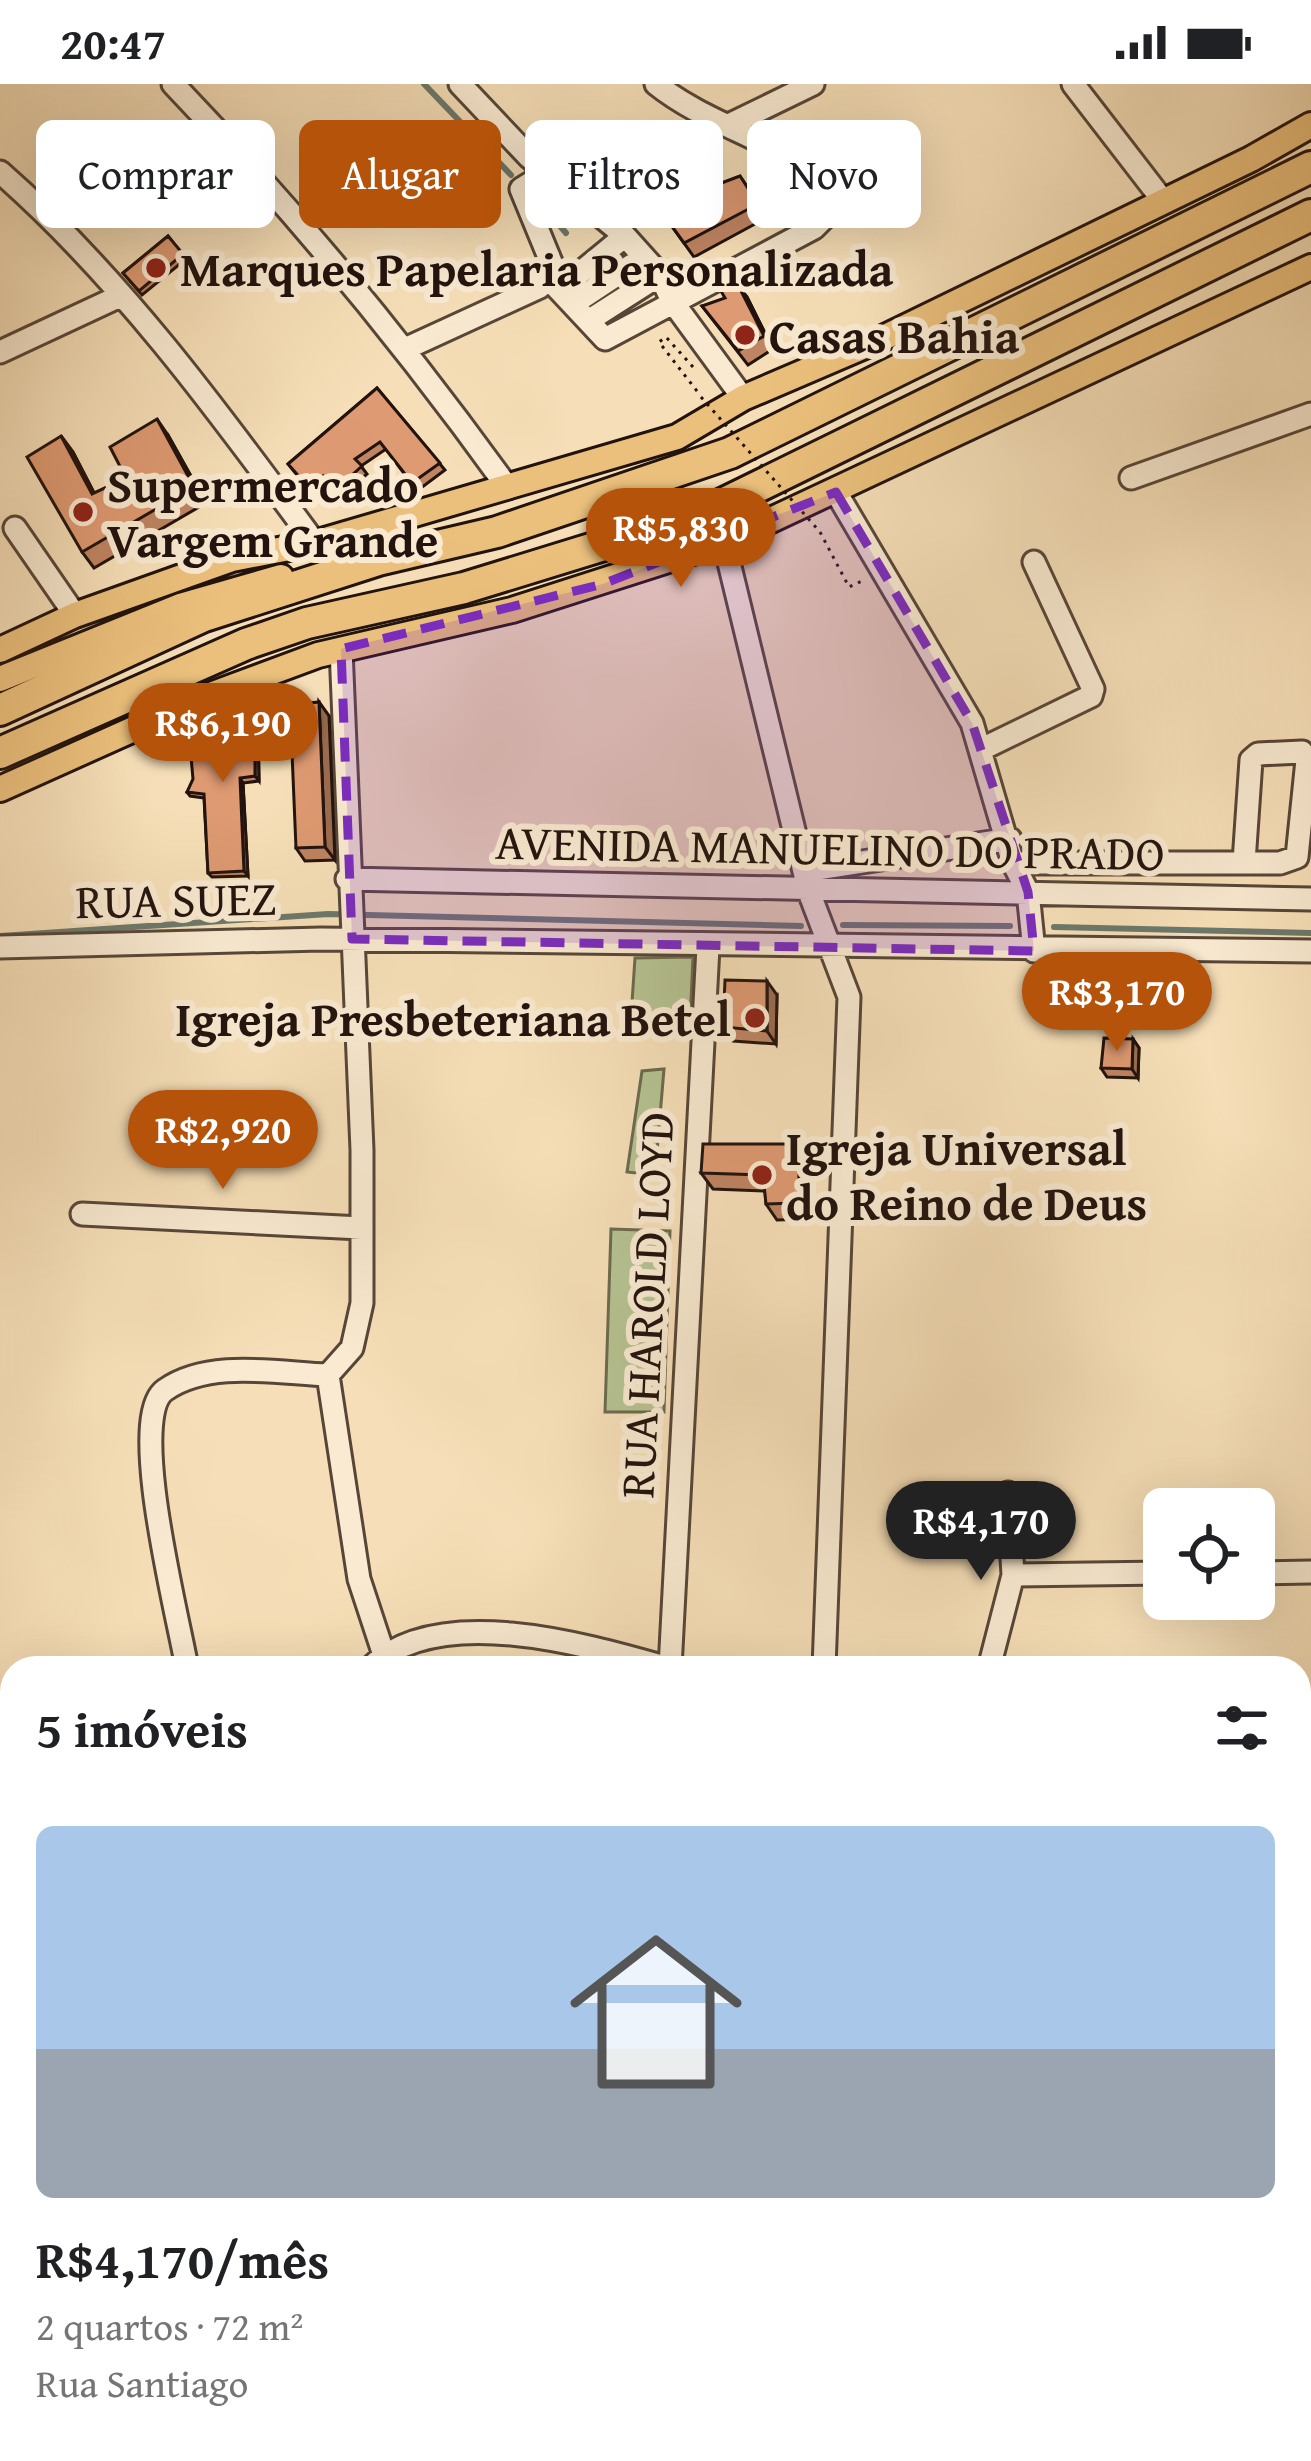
<!DOCTYPE html>
<html lang="pt">
<meta charset="utf-8">
<style>
:root{--surface:#fff;--page:#f6f6f6;--text:#202124;--muted:#757577;--line:#e0e0e0;--accent:#b45309}
body{margin:0;font-family:"Gentium Book Plus",serif;background:var(--page);color:var(--text);height:100vh;display:flex;flex-direction:column;font-size:45px;white-space:nowrap}
*{box-sizing:border-box;margin:0}
p{font-size:39px;color:var(--muted)}
.icon{flex:none;width:66px;height:66px;fill:none;stroke:currentColor;stroke-width:2;stroke-linecap:round;stroke-linejoin:round}
.map{position:relative;flex:1;overflow:hidden}
.details{position:absolute;left:0px;top:1572px;width:1311px;height:807px;display:flex;flex-direction:column;background:var(--surface);border-radius:36px 36px 0 0;box-shadow:0 12px 48px #0002}
.details>*{flex:none}
.top-card{position:absolute;left:36px;top:36px;width:1239px;height:108px;display:flex;gap:24px}
.controls{position:absolute;left:1143px;top:1404px;display:grid;gap:24px}
.controls a{display:grid;place-items:center;width:132px;height:132px;border-radius:18px;background:var(--surface);box-shadow:0 12px 48px #0002;font-size:60px}
.price{position:absolute;translate:-50% -102px;padding:0 27px;border-radius:42px;background:var(--accent);color:#fff;font-size:39px;line-height:78px;filter:drop-shadow(0 3px 6px #0008)}
.price::after{content:'';position:absolute;left:50%;top:72px;width:36px;height:27px;margin-left:-18px;background:inherit;clip-path:polygon(0 0,100% 0,50% 100%)}
.price.active{background:#222;color:#fff}
ul{padding:0;list-style:none}
li{display:grid;align-content:center;gap:24px;height:636px;padding:0 36px}
li+li{border-top:3px solid var(--line)}
li span{display:grid;place-items:center;height:372px;border-radius:18px;color:#555}
li>.icon{margin-inline-start:auto}
span .icon{width:216px;height:216px;fill:#fffc;stroke-width:1}
li b{font-size:51px}
h2{display:flex;justify-content:space-between;align-items:center;height:144px;padding:0 36px;font-size:51px}
.tag{padding:0 42px;border-radius:18px;background:var(--surface);box-shadow:0 12px 48px #0002;font-size:42px;line-height:108px}
.tag.active{background:var(--accent);color:#fff}
.status{display:flex;justify-content:space-between;align-items:center;height:84px;padding:0 60px;background:var(--surface);direction:ltr}
.status svg{height:33px;fill:currentColor}
.map>svg:first-child{display:block}
</style>
<div class="status"><b>20:47</b><svg viewBox="0 0 49 12"><path d="M0 12V9h3v3zM5 12V6h3v6zM10 12V3h3v9zM15 12V0h3v12zM26 1h20v11H26zM47 4h2v5h-2z"/></svg></div>
<div class="map">
<svg width="1311" height="2377" viewBox="0 0 1311 2377">
<rect width="100%" height="100%" fill="#f6dfb8"/>
<filter id="stains"><feTurbulence type="fractalNoise" baseFrequency=".00167" numOctaves="4"/><feColorMatrix values="0 0 0 0 .2 0 0 0 0 .09 0 0 0 0 .02 0 0 0 .5 -.17"/></filter>
<radialGradient id="worn" r=".72"><stop offset=".6" stop-color="#630" stop-opacity="0"/><stop offset="1" stop-color="#630" stop-opacity=".3"/></radialGradient>
<path fill="#b6c393" stroke="#6c6b50" stroke-width="3" d="M693,873L690,939L631,933L635,874Z
M664,985L655,1091L627,1088L642,987Z
M611,1145L670,1147L664,1328H605Z"/>
<g fill="none" stroke-linecap="round" stroke-linejoin="round">
<path stroke="#6c796c" stroke-width="6" d="M424,0L511,91
M542,121L566,149
M843,841L1010,842
M1054,843L1311,849
M0,852L328,830L801,842"/>
<g stroke="#574638" stroke-width="27">
<path id="minor" d="M173,0C295,127 405,261 508,404
M460,0L529,73L625,152L660,191L672,217L743,314
M1073,0L1164,118
M729,41L813,0
M0,88C121,194 220,330 315,459
M547,193L605,255L814,144L831,127L827,99C777,56 707,41 656,0
M559,206L625,152
M573,220L644,173
M588,237L660,191
M407,264L540,203L551,178L521,105L550,87
M0,268L120,212
M1131,394L1311,330
M836,408L972,639L1013,779L1028,808L1034,867
M15,444L75,531
M724,458L809,808L849,913L824,1584
M982,665L1091,612L1093,605L1034,478
M1013,779H1280L1297,773L1307,676L1302,668L1258,670L1251,676L1244,778
M804,787L1010,755
M347,795L1311,815
M0,863L321,855L1311,867
M82,1130L361,1144
M328,1291L359,1495L384,1571
M1254,1489L1311,1488
M1013,1491L1164,1489
M187,1584C179,1536 126,1333 165,1306C209,1275 277,1289 328,1291L352,1264L362,1219V1066L341,565
M370,1584C437,1517 587,1561 668,1584
M670,1584L708,863
M989,1584L1013,1491L1008,1409
M1299,1796L1311,1825
M1299,1910L1311,1909
M0,1918L3,1979L12,1989
M1299,1999L1311,1998
M0,2238L12,2227
M0,2267L12,2261
M922,2367L950,2377
M664,2377L665,2367
M739,2377L766,2367
M1074,2377V2367
M1236,2377V2367"/>
</g>
<g stroke="#22130e" stroke-width="30">
<path id="major" d="M0,566L75,531L232,475L315,459L677,353L743,314L881,255L1251,75L1311,41
M0,595L180,522L281,493
M0,705L205,613L318,571L512,526L724,458L1311,183"/>
</g>
<g stroke="#22130e" stroke-width="36">
<path id="highway" d="M0,626L204,532L378,476L497,448L730,369L1311,83
M0,669L246,560L307,539L464,504L698,432L1311,131"/>
</g>
<path stroke="#22130e" stroke-width="3" stroke-dasharray="3 6" stroke-linecap="butt" d="M693,283L666,253L659,258L700,311
M820,448L849,503L866,495"/>
<use href="#minor" stroke="#f9ead1" stroke-width="21"/>
<use href="#major" stroke="#ebc07c" stroke-width="24"/>
<use href="#highway" stroke="#ebc07c" stroke-width="30"/>
<path stroke="#22130e" stroke-width="3" stroke-dasharray="3 6" stroke-linecap="butt" d="M701,313L820,448"/>
</g>
<path fill="#bf8462" stroke="#22130e" stroke-width="3" d="M740,92L768,133L694,173L658,123Z
M168,152L186,175L142,211L123,189Z
M747,213L773,265L748,281L702,222Z
M377,304L445,386L417,407L386,365L361,382L367,390L339,414L328,400L315,413L288,380Z
M168,351L206,419L94,484L82,468L61,352L73,368L94,409L126,394Z
M319,618L329,632L335,776L305,777L296,764Z
M255,634L258,638L259,697L243,699L248,792L212,793L208,789L204,714L190,712L187,708Z
M777,911L776,960L733,957L723,943Z
M1133,955L1139,964L1138,994L1107,993L1101,984Z
M811,1076L809,1135L777,1136L766,1120L765,1107L713,1105L701,1089Z"/>
<path fill="#9b6c50" stroke="#22130e" stroke-width="3" d="M737,199L747,213L773,265L764,252Z
M157,335L168,351L206,419L194,403Z
M61,352L73,368L103,426L92,410Z
M319,618L329,632L335,776L325,763Z
M255,634L258,638L259,697L255,692Z
M240,694L243,699L248,792L244,787Z
M767,897L777,911L776,960L767,947Z
M1133,955L1139,964L1138,994L1132,985Z
M800,1060L811,1076L809,1135L798,1119Z"/>
<path fill="#de9a72" stroke="#22130e" stroke-width="3" d="M740,92L758,120L684,159L658,123Z
M168,152L183,170L139,207L123,189Z
M737,199L764,252L738,267L702,222L725,214L718,202Z
M377,304L440,379L412,399L380,358L355,375L362,382L334,407L323,392L310,405L288,380Z
M157,335L194,403L82,468L27,373L61,352L92,410L126,394L110,363Z
M319,618L325,763L296,764L290,621Z
M255,634V692L240,694L244,787L208,789L204,710L187,708L193,695L188,639Z
M725,896L767,897V947L723,943Z
M1104,954L1133,955L1132,985L1101,984Z
M703,1060H800L798,1119L766,1120L763,1091L701,1089Z"/>
<path fill="#7b2cbf" fill-opacity="0.2" stroke="#7b2cbf" stroke-width="9" stroke-dasharray="24 15" stroke-linejoin="round" d="M836,408L972,639L1028,808L1034,867L352,855L341,565L603,500Z"/>
<g fill="#8f2418" stroke="#f9ead1" stroke-width="4.5">
<circle cx="156" cy="184" r="12"/>
<circle cx="745" cy="251" r="12"/>
<circle cx="83" cy="428" r="12"/>
<circle cx="755" cy="934" r="12"/>
<circle cx="762" cy="1091" r="12"/>
</g>
<g text-anchor="middle" dominant-baseline="central" stroke-width="12" stroke-linejoin="round" paint-order="stroke">
<g font-size="48" font-weight="bold" fill="#22130e" stroke="#f9ead1" text-anchor="start">
<text x="180" y="184">Marques Papelaria Personalizada</text>
<text x="769" y="251">Casas Bahia</text>
<text x="107" y="400">Supermercado<tspan x="107" dy="55">Vargem Grande</tspan></text>
<text x="731" y="934" text-anchor="end">Igreja Presbeteriana Betel</text>
<text x="786" y="1063">Igreja Universal<tspan x="786" dy="55">do Reino de Deus</tspan></text>
</g>
<g font-size="48" fill="#22130e" stroke="#f9ead1">
<text transform="translate(830 763) rotate(1)">AVENIDA MANUELINO DO PRADO</text>
<text transform="translate(176 815) rotate(-1)">RUA SUEZ</text>
<text transform="translate(646 1221) rotate(-87)">RUA HAROLD LOYD</text>
</g>
</g>
<rect width="100%" height="100%" filter="url(#stains)"/>
<rect width="100%" height="100%" fill="url(#worn)"/>
</svg>
<div class="controls">
<a><svg class="icon" aria-label="locate" viewBox="0 0 24 24"><circle cx="12" cy="12" r="6"/><path d="M12 2v4M12 18v4M2 12h4M18 12h4"/></svg></a>
</div>
<b class="price" style="left:681px;top:506px">R$5,830</b>
<b class="price" style="left:223px;top:701px">R$6,190</b>
<b class="price" style="left:1117px;top:970px">R$3,170</b>
<b class="price" style="left:223px;top:1108px">R$2,920</b>
<b class="price active" style="left:981px;top:1499px">R$4,170</b>
<div class="top-card">
<a class="tag">Comprar</a>
<a class="tag active">Alugar</a>
<a class="tag">Filtros</a>
<a class="tag">Novo</a>
</div>
<section class="details">
<h2>5 imóveis<svg class="icon" aria-label="filters" viewBox="0 0 24 24"><path d="M4 7h16M4 17h16"/><circle cx="9" cy="7" r="2"/><circle cx="15" cy="17" r="2"/></svg></h2>
<ul>
<li><span style="background:linear-gradient(#a9c7e8 60%,#9aa5b1 0)"><svg class="icon" aria-label="home" viewBox="0 0 24 24"><path d="M3 11l9-7 9 7M6 9v11h12V9"/></svg></span><div><b>R$4,170/mês</b><p>2 quartos · 72 m²</p><p>Rua Santiago</p></div></li>
</ul>
</section>
</div>
